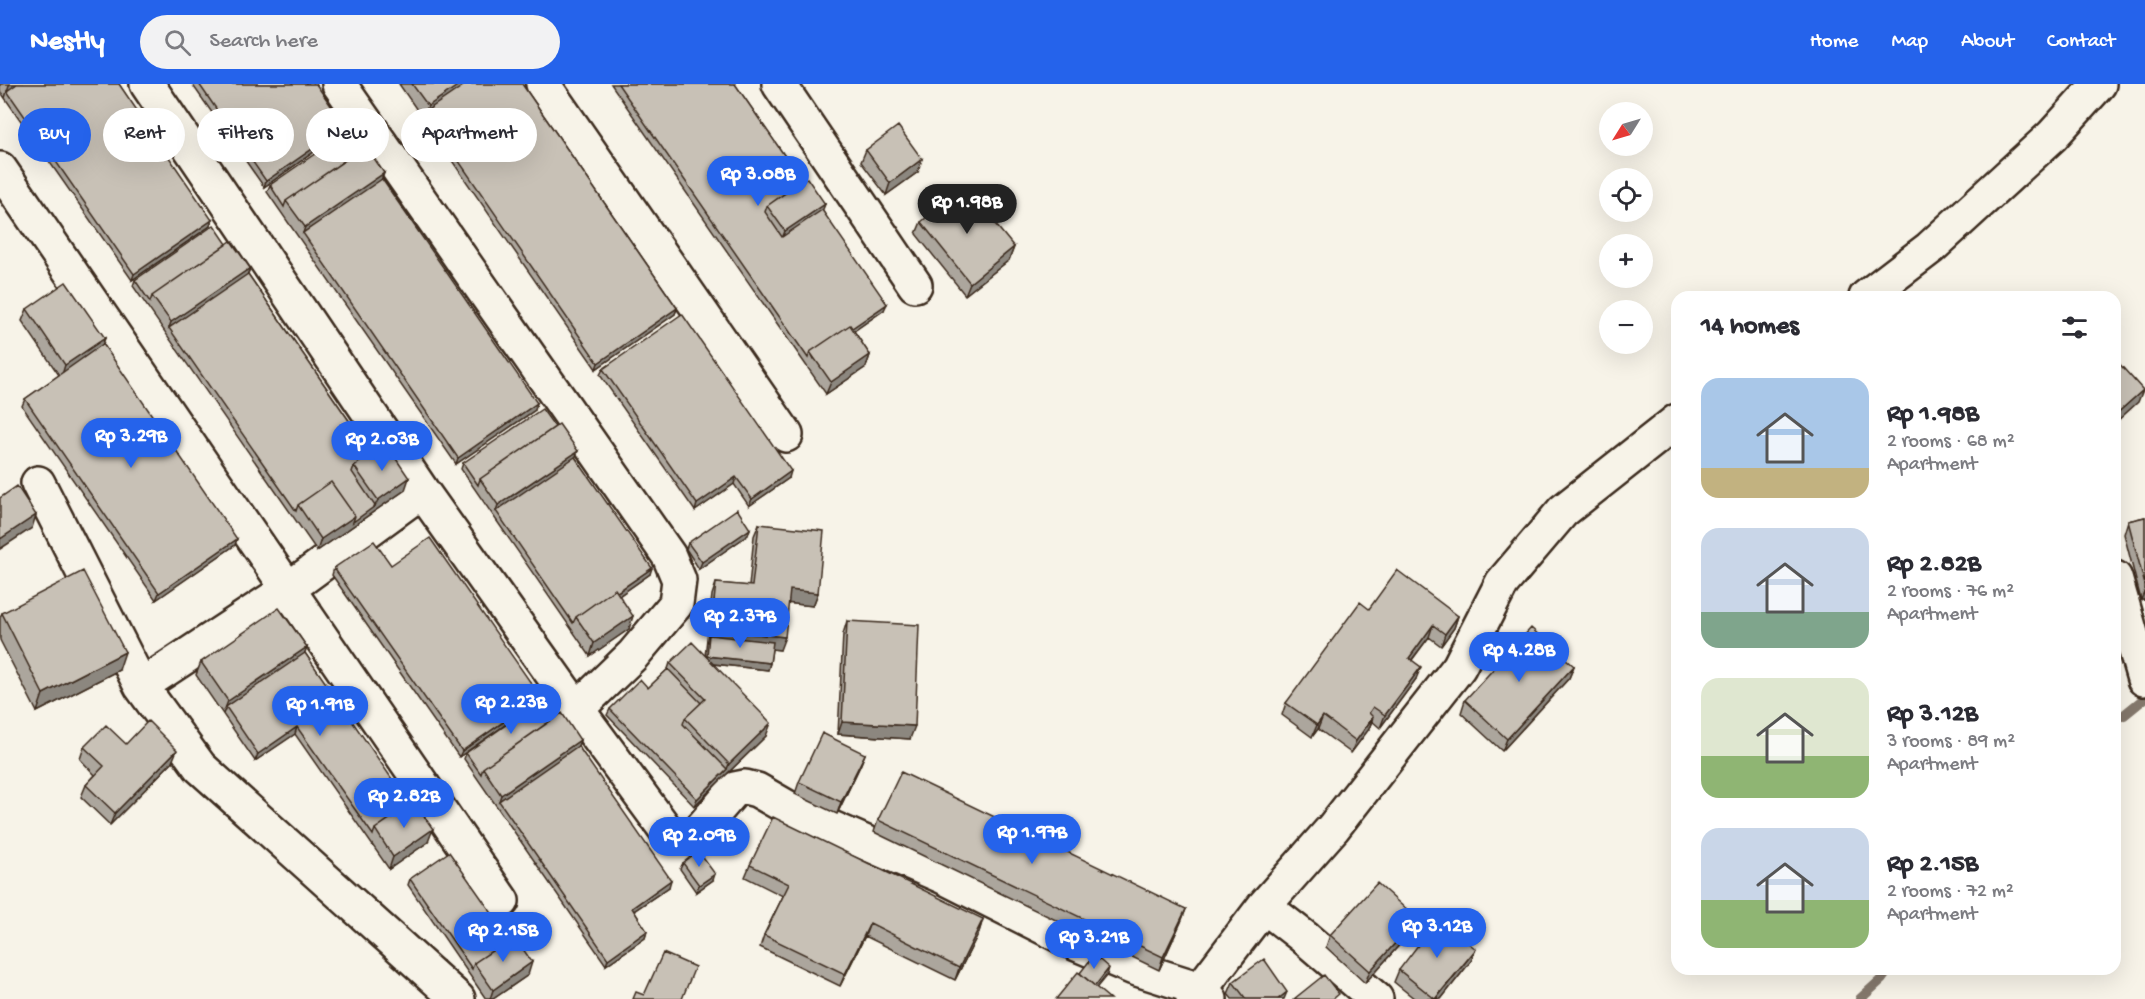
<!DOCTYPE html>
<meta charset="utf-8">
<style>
:root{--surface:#fff;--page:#f2f2f3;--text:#2b2b33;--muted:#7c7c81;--accent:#2563eb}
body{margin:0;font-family:"Gochi Hand",sans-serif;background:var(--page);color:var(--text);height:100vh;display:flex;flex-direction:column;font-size:22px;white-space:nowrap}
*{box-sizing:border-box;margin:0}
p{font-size:20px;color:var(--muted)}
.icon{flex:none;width:33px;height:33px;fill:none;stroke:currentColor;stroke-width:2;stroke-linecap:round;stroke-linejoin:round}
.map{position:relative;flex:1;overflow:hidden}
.drawer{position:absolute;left:1671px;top:207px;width:450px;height:684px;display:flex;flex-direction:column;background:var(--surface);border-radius:18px;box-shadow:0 6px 24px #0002}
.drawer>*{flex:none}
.top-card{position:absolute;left:18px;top:24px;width:570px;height:54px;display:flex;gap:12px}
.needle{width:39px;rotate:233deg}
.tools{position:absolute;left:1599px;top:18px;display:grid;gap:12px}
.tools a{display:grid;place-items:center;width:54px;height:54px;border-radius:50%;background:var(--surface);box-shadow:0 6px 24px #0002;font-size:30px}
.price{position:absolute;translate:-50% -51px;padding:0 14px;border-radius:21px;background:var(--accent);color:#fff;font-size:20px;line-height:39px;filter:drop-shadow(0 2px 3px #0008)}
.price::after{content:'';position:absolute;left:50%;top:36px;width:18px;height:14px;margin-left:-9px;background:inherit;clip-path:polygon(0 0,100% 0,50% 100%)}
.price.on{background:#222;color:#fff}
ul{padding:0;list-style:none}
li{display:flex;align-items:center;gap:18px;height:150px;padding:0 30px}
li span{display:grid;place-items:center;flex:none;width:168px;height:120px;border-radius:18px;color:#555}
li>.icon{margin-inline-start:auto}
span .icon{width:72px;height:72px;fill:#fffc;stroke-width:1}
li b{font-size:26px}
h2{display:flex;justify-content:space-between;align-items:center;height:72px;padding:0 30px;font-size:26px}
.tag{padding:0 21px;border-radius:27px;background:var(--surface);box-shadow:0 6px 24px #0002;font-size:21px;line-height:54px}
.tag.on{background:var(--accent);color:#fff}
header{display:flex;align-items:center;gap:36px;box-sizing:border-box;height:84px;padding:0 30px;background:var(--accent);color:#fff}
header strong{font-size:28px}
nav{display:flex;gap:33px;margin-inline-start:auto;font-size:21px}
.search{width:420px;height:54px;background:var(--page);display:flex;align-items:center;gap:15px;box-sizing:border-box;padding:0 21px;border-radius:33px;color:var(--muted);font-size:22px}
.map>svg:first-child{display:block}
</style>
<header>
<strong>Nestly</strong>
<div class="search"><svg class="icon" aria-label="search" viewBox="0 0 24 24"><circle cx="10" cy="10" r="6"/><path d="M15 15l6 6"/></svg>Search here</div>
<nav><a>Home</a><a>Map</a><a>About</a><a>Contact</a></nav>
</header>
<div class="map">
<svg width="2145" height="915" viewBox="0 0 2145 915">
<rect width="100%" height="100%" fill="#f7f3e8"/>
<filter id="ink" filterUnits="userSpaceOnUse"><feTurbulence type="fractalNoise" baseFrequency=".0167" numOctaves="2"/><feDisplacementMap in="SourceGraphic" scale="12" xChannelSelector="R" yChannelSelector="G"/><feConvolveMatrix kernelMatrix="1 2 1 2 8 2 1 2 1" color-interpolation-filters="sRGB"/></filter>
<g filter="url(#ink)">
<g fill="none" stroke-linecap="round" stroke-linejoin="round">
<path stroke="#84786c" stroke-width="10" d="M2115,634L2124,631L2145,614
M1860,915L1882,895L1889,885"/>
<g stroke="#3b2a1e" stroke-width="38">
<path id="minor" d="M147,0L422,407L577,625L669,750L693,754L735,705L745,703L757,706L797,729L942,792L1077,860L1134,884L1200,905L1210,915
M339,0L669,472L679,496L676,520L633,571L577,625
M543,0L786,351
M779,0L915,201
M0,85L502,817
M1866,213L1930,164L2052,52L2099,0
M38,399L141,602L200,683L458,915
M2115,494L2144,595
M141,602L288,505L422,407
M1264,822L1305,854L1376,915
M1193,915L1264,822L1333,744L1459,583L1502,499L1563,427L1677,337"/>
</g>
<use href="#minor" stroke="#f7f3e8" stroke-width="33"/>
</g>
<path fill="#aca69d" stroke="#3b2a1e" stroke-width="1.5" d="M0,0H119L210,142L132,196L0,7Z
M192,0H316L342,48L264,103Z
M399,0H522L677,224L675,230L596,285Z
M611,0H735L802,97L825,120L822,126L884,226L854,247L870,271L866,283L826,310Z
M361,65L384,89L382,95L535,326L456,380L267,108L270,101Z
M866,66L918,88L886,111L861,78Z
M921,138L1014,163L1009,176L965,211L916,150Z
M227,160L250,184L248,190L372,370L405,406L317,467L133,202L135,196Z
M27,225L105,254L103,260L235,461L156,516L22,322L25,315L59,291L22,237Z
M603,285L789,394L749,422L734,400L695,427L600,291Z
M575,373L650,490L619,512L629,545L590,572L461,385L463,379Z
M2145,433V516H2141L2124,450L2128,437Z
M759,440L818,509L813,522L788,519L780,566L772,565L770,579L768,586L713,580L766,652L694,722L607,631L610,625L648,604L668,585L670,579L705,572L712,511L716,499L749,502L754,452Z
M748,451L699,485L686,465L688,459Z
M391,481L540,612L538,618L459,673L332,491L334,484Z
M1369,525L1458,532L1454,544L1441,562L1429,553L1412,576L1416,595L1380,644L1372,637L1369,645L1351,669L1318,645L1312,653L1282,631L1286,619Z
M2,529L119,586L37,628L0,556V533Z
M847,537L910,655L838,650L843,550Z
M305,569L428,758L389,785L295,650L255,677L196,591L201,578Z
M1574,582L1569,594L1502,667L1461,629L1465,616Z
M557,632L580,656L578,662L669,803L634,827L647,847L645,854L606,881L464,675L466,669Z
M126,660L172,678L110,741L81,713L86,701L95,691L80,675L84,663Z
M865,670L860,682L837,730L795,710L799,698Z
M878,736L1186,825L1181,838L1159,886L874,748Z
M683,779L713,796L696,808L680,785Z
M750,781L983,835L979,848L955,896L865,852L840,902L760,863L764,851L783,812L745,793Z
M410,795L528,891L493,915H486L408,801Z
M1417,835L1412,847L1365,899L1326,863L1330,851Z
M1471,877L1441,915H1415L1394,898L1399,886Z
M1233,898L1284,915H1232L1228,910Z"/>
<path fill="#8c877f" stroke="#3b2a1e" stroke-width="1.5" d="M11,0H24L7,7L5,14L9,1Z
M460,0H473L425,28L428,22Z
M345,42L342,48L264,103L266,97Z
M922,75L918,88L886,111L890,99Z
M384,89L379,101L303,149L305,143Z
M825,120L820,133L780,160L785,147Z
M212,136L210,142L132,196L134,190Z
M1014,163L1009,176L965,211L970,199Z
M250,184L245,196L169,244L171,238Z
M887,220L884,226L814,275L812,271Z
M677,224L675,230L596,285L598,279Z
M105,254L100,266L61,294L65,281Z
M870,271L866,283L826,310L831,298Z
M2143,306L2138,318L2115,339V331Z
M537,319L535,326L456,380L458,374Z
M578,367L573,379L496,427L498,421Z
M791,387L789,394L749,422L752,415Z
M736,393L734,400L695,427L697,420Z
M409,394L405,406L317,467L321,455L355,432L375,422L378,416Z
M36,431L32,444L0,465V455Z
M750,445L748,451L699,485L702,478Z
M237,455L235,461L156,516L159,509Z
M652,484L650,490L580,539L578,536Z
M790,506L818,509L813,522L785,519Z
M2145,506V516H2141Z
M633,532L629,545L590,572L594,559Z
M1458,532L1454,544L1441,562L1445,550Z
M1433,541L1429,553L1404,586L1409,574Z
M711,545L785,553L780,566L708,558L709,551Z
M307,563L302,576L226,623L223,630L228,617Z
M125,568L119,586L37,628L43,610Z
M707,572L770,579L768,586L705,579Z
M1574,582L1569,594L1502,667L1507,655Z
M1421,583L1416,595L1380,644L1385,631Z
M540,612L538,618L459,673L462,667Z
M1323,632L1318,645L1312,653L1317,641Z
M1373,633L1369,645L1351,669L1356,657Z
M842,638L915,642L910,655L838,650Z
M771,639L766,652L694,722L697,715L727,685L729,680Z
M297,643L295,650L255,677L258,670Z
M580,656L576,668L499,717L501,711Z
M177,666L172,678L110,741L115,729Z
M865,670L860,682L837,730L841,718Z
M433,745L428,758L389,785L393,773Z
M715,790L713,796L696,808L699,801Z
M671,796L669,803L629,830L632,824Z
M1186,825L1181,838L1159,886L1163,873Z
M983,835L979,848L955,896L959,884Z
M1417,835L1412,847L1365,899L1370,887Z
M870,839L865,852L840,902L845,890Z
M647,847L645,854L606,881L608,875Z
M1476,865L1471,877L1441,915H1436Z
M532,878L528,891L493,915H490L493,906Z
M1109,884L1107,891L1089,913L1091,906Z
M1287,908L1284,915H1278Z"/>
<path fill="#c8c1b6" stroke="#3b2a1e" stroke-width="1.5" d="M17,0H119L212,136L134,190L7,7Z
M199,0H316L345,42L266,97Z
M412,0H460L428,22Z
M466,0H522L677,224L598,279L425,28Z
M618,0H735L802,97L767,122L765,128L782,153L822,126L887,220L852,244L850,241L810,268L808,274Z
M898,42L922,75L890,99L866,66Z
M348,47L361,65L286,117L284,123L270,101Z
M366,62L384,89L305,143L286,117Z
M807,94L825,120L785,147L767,122Z
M382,95L537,319L458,374L303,149Z
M964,102L1014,163L970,199L921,138Z
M214,141L227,160L152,212L150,218L135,196Z
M231,157L250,184L171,238L152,212Z
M248,190L372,370L354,382L352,388L375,422L353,438L355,432L331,398L298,421L296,427L169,244Z
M66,198L105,254L65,281L27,225Z
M682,230L791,387L752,415L736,393L697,420L603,285Z
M850,241L870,271L831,298L810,268Z
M103,260L237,455L159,509L25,315Z
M2115,275L2143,306L2115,331Z
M542,325L555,343L480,395L478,401L463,379Z
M559,340L578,367L498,421L480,395Z
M386,360L409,394L378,416L354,382Z
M575,373L652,484L617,508L615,505L576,533L573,539L496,427Z
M331,398L355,432L321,455L298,421Z
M17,402L36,431L0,455V414Z
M737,425L750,445L702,478L688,459Z
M2145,433V501L2128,437Z
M759,440L824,447L818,509L790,506L785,553L711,545L716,499L752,502Z
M430,454L540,612L462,667L334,484L374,457L391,481Z
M1397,486L1458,532L1445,550L1433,541L1409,574L1421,583L1385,631L1373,623L1369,629L1373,633L1356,657L1323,632L1317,641L1286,619L1360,518L1369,525Z
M83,487L125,568L43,610L2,529Z
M615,505L633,532L594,559L576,533Z
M279,524L307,563L228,617L201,578Z
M847,537L919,541L915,642L842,638Z
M1531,544L1574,582L1507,655L1465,616Z
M709,551L773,558L770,579L707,572Z
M692,558L771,639L729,680L685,634L705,615L670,579Z
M305,569L410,721L375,745L373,751L297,643L258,670L226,623Z
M668,585L701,619L685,634L683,640L727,685L697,715L610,625L640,595L648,604Z
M544,614L557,632L483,684L481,690L466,669Z
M562,629L580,656L501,711L483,684Z
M148,637L177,666L115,729L86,701L104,682L84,663L106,641L126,660Z
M822,649L865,670L841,718L799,698Z
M578,662L671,796L632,824L647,847L608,875L499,717Z
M901,688L1186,825L1163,873L878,736Z
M414,718L433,745L393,773L375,745Z
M773,733L983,835L959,884L870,839L845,890L764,851L789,800L750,781Z
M698,767L715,790L699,801L683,779Z
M449,768L510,855L474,879L472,885L410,795Z
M1377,799L1417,835L1370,887L1330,851Z
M1438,835L1476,865L1435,915L1399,886Z
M514,852L532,878L493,906L474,879Z
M663,869L695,883L682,915H633L636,908L644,911Z
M1094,871L1109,884L1095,902L1080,889Z
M1264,875L1287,908L1278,915H1246L1233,898Z
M1078,888L1110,915H1056Z
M1324,891L1339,910L1333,915H1294Z"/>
</g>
</svg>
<div class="tools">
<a><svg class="needle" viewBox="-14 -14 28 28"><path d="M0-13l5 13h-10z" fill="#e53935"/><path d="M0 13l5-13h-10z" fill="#7c7c81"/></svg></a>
<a><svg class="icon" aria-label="locate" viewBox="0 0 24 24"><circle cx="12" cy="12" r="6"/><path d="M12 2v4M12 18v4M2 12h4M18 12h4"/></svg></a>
<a>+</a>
<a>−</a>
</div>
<b class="price" style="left:758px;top:123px">Rp 3.08B</b>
<b class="price on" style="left:967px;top:151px">Rp 1.98B</b>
<b class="price" style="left:131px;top:385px">Rp 3.29B</b>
<b class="price" style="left:382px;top:388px">Rp 2.03B</b>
<b class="price" style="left:740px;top:565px">Rp 2.37B</b>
<b class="price" style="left:1519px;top:599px">Rp 4.28B</b>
<b class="price" style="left:511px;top:651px">Rp 2.23B</b>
<b class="price" style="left:320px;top:653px">Rp 1.91B</b>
<b class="price" style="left:404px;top:745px">Rp 2.82B</b>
<b class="price" style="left:1032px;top:781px">Rp 1.97B</b>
<b class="price" style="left:699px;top:784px">Rp 2.09B</b>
<b class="price" style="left:1437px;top:875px">Rp 3.12B</b>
<b class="price" style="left:503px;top:879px">Rp 2.15B</b>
<b class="price" style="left:1094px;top:886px">Rp 3.21B</b>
<div class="top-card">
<a class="tag on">Buy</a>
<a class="tag">Rent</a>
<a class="tag">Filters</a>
<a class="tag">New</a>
<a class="tag">Apartment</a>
</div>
<section class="drawer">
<h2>14 homes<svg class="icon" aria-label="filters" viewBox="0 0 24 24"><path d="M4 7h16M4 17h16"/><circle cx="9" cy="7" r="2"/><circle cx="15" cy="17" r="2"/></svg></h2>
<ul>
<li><span style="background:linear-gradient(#a9c7e8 75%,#c2b280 0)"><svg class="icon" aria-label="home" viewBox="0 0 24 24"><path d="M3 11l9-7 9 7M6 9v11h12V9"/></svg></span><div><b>Rp 1.98B</b><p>2 rooms · 68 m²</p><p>Apartment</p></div></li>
<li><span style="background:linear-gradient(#c9d6e8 70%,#7fa58c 0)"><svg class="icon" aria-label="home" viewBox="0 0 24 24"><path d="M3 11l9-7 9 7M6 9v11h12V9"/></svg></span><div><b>Rp 2.82B</b><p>2 rooms · 76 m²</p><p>Apartment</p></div></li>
<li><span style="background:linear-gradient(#dfe7d0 65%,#8fb573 0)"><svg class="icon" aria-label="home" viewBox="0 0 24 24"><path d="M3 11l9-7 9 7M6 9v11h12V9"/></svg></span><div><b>Rp 3.12B</b><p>3 rooms · 89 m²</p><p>Apartment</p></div></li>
<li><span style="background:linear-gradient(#c9d6e8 60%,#8fb573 0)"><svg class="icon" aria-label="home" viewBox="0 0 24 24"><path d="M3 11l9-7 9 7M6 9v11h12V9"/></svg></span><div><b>Rp 2.15B</b><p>2 rooms · 72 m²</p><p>Apartment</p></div></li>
</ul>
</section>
</div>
